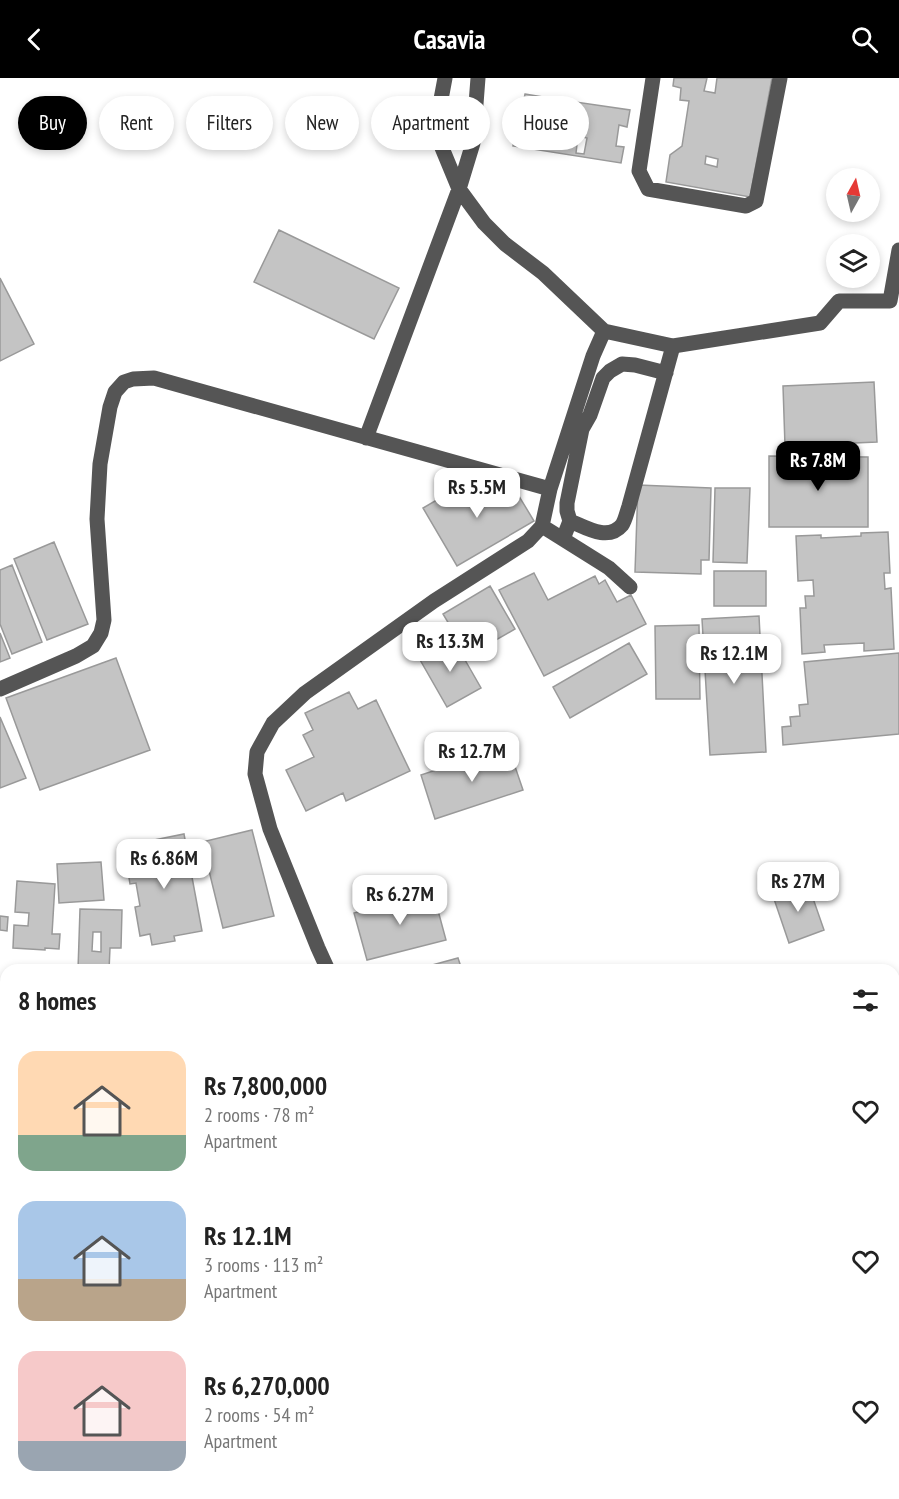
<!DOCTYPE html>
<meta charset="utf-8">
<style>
:root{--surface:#fff;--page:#f6f6f6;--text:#222;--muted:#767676;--accent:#000}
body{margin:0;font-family:"PT Sans Narrow",sans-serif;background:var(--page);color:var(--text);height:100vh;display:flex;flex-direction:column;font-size:22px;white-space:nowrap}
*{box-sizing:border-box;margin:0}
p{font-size:20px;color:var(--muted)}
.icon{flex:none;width:33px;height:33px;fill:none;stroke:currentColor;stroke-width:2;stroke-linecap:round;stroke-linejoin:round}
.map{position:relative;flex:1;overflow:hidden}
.drawer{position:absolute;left:0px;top:886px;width:900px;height:536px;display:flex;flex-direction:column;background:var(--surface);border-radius:18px 18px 0 0;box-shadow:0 3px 9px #0003}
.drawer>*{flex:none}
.banner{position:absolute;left:18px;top:18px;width:864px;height:54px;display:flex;gap:12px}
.needle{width:39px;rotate:8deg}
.fabs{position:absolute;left:826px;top:90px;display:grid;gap:12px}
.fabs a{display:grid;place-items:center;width:54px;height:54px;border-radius:50%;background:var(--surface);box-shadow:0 3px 9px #0003;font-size:30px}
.price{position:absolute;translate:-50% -51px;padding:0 14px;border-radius:12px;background:#fff;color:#222;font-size:20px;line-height:39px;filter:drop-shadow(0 2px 3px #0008)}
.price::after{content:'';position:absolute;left:50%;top:36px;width:18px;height:14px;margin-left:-9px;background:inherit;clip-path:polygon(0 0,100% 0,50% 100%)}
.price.on{background:var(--accent);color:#fff}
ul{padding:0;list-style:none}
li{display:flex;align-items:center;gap:18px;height:150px;padding:0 18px}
li span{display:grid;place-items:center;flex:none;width:168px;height:120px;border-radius:18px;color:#555}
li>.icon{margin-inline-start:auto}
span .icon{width:72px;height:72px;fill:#fffc;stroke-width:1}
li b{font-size:26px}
h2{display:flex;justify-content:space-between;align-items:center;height:72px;padding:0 18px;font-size:26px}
.chip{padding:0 21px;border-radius:27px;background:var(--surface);box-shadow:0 3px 9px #0003;font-size:21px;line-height:54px}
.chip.on{background:var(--accent);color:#fff}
header{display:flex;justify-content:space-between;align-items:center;height:78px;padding:0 18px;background:var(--accent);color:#fff;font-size:27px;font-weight:800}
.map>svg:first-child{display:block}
</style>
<header><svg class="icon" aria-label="back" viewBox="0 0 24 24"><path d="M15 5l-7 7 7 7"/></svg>Casavia<svg class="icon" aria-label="search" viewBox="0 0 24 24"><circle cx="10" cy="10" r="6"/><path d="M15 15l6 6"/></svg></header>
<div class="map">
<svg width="899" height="1421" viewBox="0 0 899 1421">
<rect width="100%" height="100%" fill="#fff"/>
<path fill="#c4c4c4" stroke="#999" stroke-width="1.5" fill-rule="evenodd" d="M674,0H707L704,13L715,15L717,0H772L750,119L666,104L670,77L682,68L689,23L680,22L681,10L673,8ZM706,78L718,81L717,89L705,86Z
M525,16L562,22L559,43L573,45L576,24L630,32L627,49L619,47L616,68L624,69L621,85L513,68L516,51L522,52L525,31H522ZM578,58L587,60L584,76L576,75Z
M279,152L399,210L374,261L254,204Z
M0,200L34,266L0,283Z
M874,304L877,364L785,368L783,308Z
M769,378L868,379V449H769Z
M480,405L488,418L511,405L534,443L457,488L423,430L464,406L468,412Z
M638,407L711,410L709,482H701V496L635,494Z
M715,410H750L747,485L713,484Z
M888,454L890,495H884L885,511L891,510L894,571L864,573V565L824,567L825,574L802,576L800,530H806L805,518H814L813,502L798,503L796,458L821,457V460L861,458V455Z
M54,464L88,546L47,562L14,481Z
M12,487L42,564L12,576L0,546V492Z
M714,493H766V528H714Z
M534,495L548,522L595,498L599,506L605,502L617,524L631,517L646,546L544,598L499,512Z
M490,508L515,551L468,578L443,536Z
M759,538L766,674L710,677L702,541Z
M699,547L700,621H656L655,548Z
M0,555L10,580L0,584Z
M453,561L481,610L447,629L419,580Z
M629,565L647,596L570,640L553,609Z
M899,575V656L783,667L782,649L791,648L790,639L800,638L799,627L808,626L804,584Z
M116,580L150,672L40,712L6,620Z
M349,614L358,631L376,622L410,693L346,723L343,715L306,733L286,692L314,679L303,657L313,652L305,635Z
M0,639L26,700L0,710Z
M508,668L523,712L435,741L421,697Z
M252,752L274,838L223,850L202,764Z
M184,756L202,853L174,858L175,863L152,867L150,856L140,858L135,829L140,828L136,805L130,806L126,781L137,780L134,766Z
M101,784L104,822L59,825L57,786Z
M17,803L55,806L52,856H60L59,871L45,870V872L13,870L14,847L28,848L29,835L15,834Z
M808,806L824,852L789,865L773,818Z
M433,814L446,862L367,882L354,835Z
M80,831L122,832L121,870H110L109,892H78ZM93,854H101V874L92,873Z
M0,838L8,839L7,853L0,852Z
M458,880L462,892H414Z
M899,942V1011L896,1014L894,1011V945Z
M4,970H6V1064H0V1023Z
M2,1082H6V1137L1,1136Z
M894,1115L899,1116V1180L894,1179Z
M321,1416H356L358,1421H317L316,1418Z"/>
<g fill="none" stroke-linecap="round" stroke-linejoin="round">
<path stroke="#555" stroke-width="15" d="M653,0L639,93L648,111L746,128L756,123L780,0
M604,253L673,268L820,245L839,223H890L899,172
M366,360L459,111L473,65L478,0
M570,443L567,433V425L582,351L590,337L603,300L610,293L622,286L635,287L666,295
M542,448L609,490L630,509
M563,461L570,443C585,449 608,464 622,447C625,443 627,434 629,428L673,268
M0,611L76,578L93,568L101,555L104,542L97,441L100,386L110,329L115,314L124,304L133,301L154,300L550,411
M328,892L318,870L270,751L255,696L257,674L273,645L305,615L434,523L528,463L542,448L550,411L593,278L604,253L543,195L505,166L484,145L459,111L435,53L445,0
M0,1292L6,1293
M267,1416L268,1421
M373,1416L374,1421
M629,1416L643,1421
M43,1421L44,1416"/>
</g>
</svg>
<div class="fabs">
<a><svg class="needle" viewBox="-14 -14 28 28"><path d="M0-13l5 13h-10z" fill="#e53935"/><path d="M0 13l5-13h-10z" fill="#767676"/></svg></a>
<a><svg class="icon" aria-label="layers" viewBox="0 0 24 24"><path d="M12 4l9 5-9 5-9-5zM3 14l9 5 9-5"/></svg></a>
</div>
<b class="price on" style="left:818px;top:414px">Rs 7.8M</b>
<b class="price" style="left:477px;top:441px">Rs 5.5M</b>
<b class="price" style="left:450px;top:595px">Rs 13.3M</b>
<b class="price" style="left:734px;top:607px">Rs 12.1M</b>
<b class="price" style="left:472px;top:705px">Rs 12.7M</b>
<b class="price" style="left:164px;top:812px">Rs 6.86M</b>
<b class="price" style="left:798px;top:835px">Rs 27M</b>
<b class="price" style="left:400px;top:848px">Rs 6.27M</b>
<div class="banner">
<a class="chip on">Buy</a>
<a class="chip">Rent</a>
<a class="chip">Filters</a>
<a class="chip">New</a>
<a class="chip">Apartment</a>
<a class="chip">House</a>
</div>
<section class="drawer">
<h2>8 homes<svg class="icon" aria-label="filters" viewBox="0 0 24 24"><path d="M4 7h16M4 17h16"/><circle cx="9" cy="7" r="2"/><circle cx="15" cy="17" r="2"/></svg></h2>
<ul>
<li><span style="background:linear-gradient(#ffd9b3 70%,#7fa58c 0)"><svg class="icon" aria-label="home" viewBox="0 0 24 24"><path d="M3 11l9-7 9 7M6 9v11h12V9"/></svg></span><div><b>Rs 7,800,000</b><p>2 rooms · 78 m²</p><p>Apartment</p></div><svg class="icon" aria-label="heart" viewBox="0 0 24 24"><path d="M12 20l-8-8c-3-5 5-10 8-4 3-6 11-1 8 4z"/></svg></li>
<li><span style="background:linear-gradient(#a9c7e8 65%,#b9a48a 0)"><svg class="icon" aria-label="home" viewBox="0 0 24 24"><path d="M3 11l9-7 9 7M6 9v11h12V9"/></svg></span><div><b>Rs 12.1M</b><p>3 rooms · 113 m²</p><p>Apartment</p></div><svg class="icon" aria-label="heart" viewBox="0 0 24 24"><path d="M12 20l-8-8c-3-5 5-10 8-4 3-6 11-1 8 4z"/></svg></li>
<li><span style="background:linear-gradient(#f6c9c9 75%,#9aa5b1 0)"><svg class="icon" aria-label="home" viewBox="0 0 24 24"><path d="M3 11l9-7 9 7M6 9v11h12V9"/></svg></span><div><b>Rs 6,270,000</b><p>2 rooms · 54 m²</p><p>Apartment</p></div><svg class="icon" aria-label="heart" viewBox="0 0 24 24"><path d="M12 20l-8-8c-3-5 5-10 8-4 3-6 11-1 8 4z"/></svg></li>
</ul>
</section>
</div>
